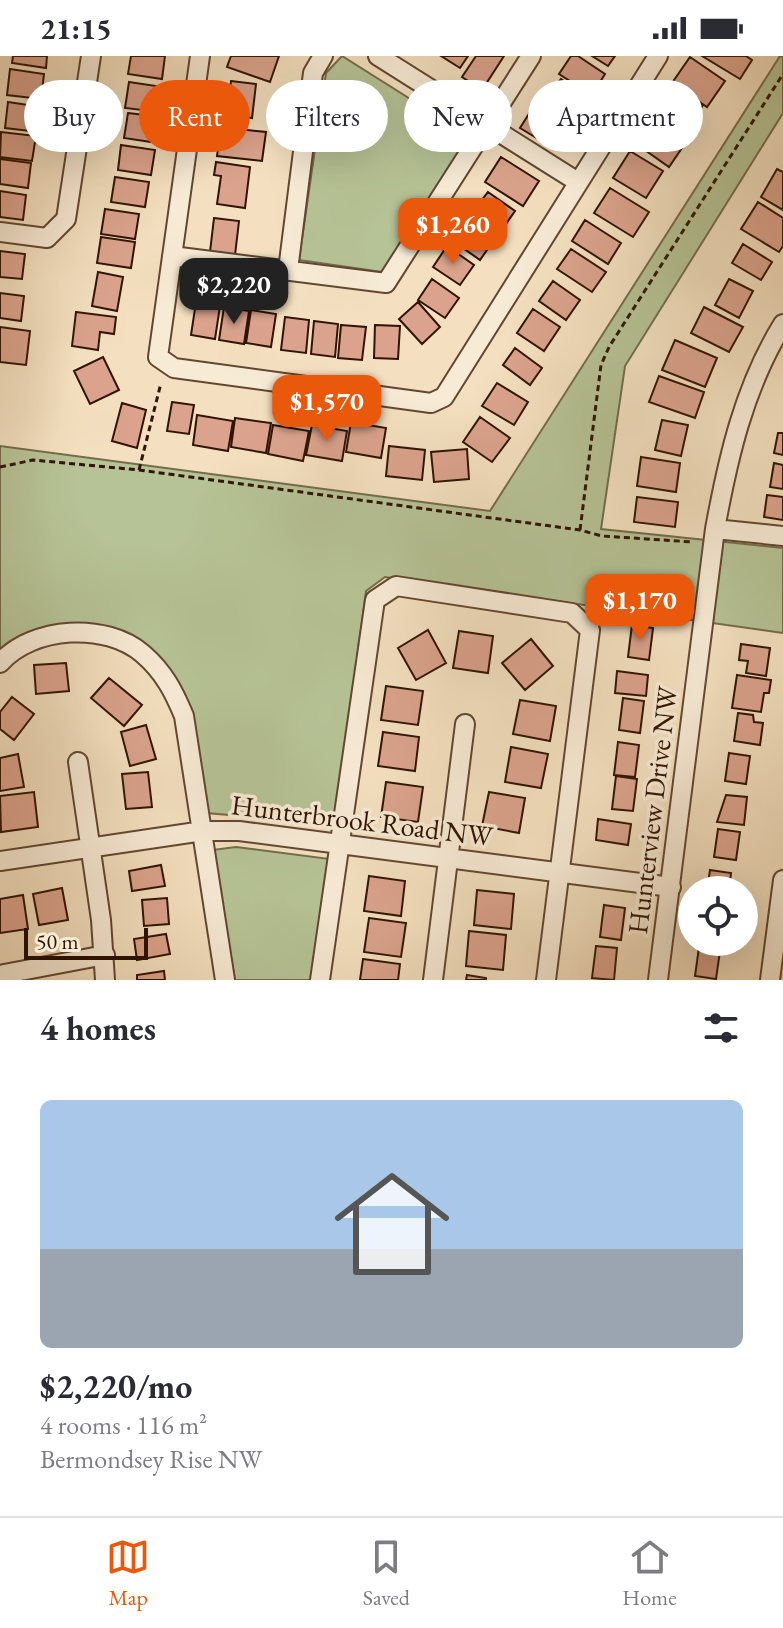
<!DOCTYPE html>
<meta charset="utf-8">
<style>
:root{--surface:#fff;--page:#f7f7f7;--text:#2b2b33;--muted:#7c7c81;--line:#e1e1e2;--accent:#ea580c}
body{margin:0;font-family:"EB Garamond",serif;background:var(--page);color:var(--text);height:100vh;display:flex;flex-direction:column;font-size:30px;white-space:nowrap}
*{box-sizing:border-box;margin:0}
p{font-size:26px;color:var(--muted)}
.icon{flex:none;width:44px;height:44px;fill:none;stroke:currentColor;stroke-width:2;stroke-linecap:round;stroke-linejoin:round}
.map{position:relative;height:924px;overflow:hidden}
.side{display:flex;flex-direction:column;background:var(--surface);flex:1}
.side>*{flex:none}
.hud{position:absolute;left:24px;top:24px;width:736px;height:72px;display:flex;gap:16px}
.buttons{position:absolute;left:678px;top:820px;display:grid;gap:16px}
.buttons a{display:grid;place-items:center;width:80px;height:80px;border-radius:50%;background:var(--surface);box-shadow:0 8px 32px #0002;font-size:40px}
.scale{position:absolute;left:24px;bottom:20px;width:124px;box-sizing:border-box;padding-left:8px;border:4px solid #311400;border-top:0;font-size:22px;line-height:28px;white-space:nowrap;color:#311400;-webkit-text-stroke:6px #f8ebd6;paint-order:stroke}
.price{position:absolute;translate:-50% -68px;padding:0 18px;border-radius:16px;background:var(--accent);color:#fff;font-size:26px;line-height:52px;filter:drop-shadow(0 2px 4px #0008)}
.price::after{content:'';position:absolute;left:50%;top:48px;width:24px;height:18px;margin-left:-12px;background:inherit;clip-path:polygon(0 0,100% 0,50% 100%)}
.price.current{background:#222;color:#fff}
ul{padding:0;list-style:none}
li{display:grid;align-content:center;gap:16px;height:424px;padding:0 40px}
li span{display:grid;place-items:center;height:248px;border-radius:12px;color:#555}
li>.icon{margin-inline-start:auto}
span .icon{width:144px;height:144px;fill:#fffc;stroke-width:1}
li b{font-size:34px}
h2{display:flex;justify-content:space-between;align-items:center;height:96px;padding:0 40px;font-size:34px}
.chip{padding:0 28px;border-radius:36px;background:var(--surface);box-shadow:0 8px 32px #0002;font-size:28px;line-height:72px}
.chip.current{background:var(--accent);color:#fff}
.status{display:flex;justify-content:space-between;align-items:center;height:56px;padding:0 40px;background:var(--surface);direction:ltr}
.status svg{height:22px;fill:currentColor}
.menu{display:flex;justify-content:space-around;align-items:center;height:112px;border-top:2px solid var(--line);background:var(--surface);font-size:22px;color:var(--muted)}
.menu a{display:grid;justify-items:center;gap:4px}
.menu .current{color:var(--accent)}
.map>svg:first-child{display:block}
</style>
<div class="status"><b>21:15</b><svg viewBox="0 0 49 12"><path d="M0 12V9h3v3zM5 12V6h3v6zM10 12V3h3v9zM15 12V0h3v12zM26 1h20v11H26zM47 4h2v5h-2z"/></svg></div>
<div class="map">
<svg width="783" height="924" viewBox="0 0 783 924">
<rect width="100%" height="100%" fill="#f4e0c0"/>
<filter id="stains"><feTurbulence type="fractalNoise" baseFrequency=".0025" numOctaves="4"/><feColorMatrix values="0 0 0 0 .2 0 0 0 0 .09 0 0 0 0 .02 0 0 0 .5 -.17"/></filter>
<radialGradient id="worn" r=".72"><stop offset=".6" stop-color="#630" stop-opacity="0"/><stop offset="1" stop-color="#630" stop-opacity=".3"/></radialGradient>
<path fill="#b6c396" stroke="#746c4b" stroke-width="2" d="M342,0L469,80L382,216L299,204L326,17Z
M780,0L783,1V57L625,310L601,473L783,492V577L385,521L366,535L335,768L206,757C201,723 199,686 190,653C171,586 89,548 26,578C17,582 8,590 0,595V390L490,455Z
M236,791L330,803L313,924H235L212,794Z"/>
<path fill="#dba38d" stroke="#311400" stroke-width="2" d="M13,0H47L46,12L12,7Z
M131,0H165L162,23L128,18Z
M231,0H279L270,26L227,11Z
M441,0H468L460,12Z
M476,0H504L482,34L462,21Z
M571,0H578L605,18L592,39L559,18Z
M592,0H615L608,10Z
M702,0H746L752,4L740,23Z
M690,1L725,25L707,51L672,27Z
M10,13L44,18L41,43L7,39Z
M561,23L588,42L572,64L545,45Z
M231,25L256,28L252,62L227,58Z
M129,26L163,31L159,56L125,52Z
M677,31L703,49L684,78L658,60Z
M537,45L570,65L553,92L520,72Z
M8,46L42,51L39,76L5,72Z
M128,57L162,61L158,87L124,82Z
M650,66L684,89L669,111L635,87Z
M221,71L266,76L262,105L217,100Z
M1,76L36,80L32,105L0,101Z
M121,89L155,94L151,119L118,114Z
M630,95L663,115L646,142L613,122Z
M501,101L539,125L523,150L485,126Z
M0,103L31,107L28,132L0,128Z
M216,106L250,111L245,152L217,148L221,120L214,119Z
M777,113L783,116V154L761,141Z
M115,121L149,126L145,151L111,146Z
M610,132L649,156L633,181L594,157Z
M0,135L26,139L23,164L0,161Z
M488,136L515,155L501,175L473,156Z
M758,146L783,162V190L779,196L741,173Z
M105,153L139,158L135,183L101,178Z
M214,162L239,165L235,199L210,196Z
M585,164L621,187L608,208L572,185Z
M467,165L494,184L480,204L453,185Z
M101,181L135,186L131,212L97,207Z
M743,188L772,206L761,224L732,207Z
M447,190L474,209L460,229L433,211Z
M571,193L606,216L592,236L557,213Z
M0,195L25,198L22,223L0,221Z
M98,216L123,221L117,255L92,250Z
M432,223L459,242L445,262L418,244Z
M729,223L753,235L739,262L715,249Z
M553,225L580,244L566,264L539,245Z
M0,237L24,240L21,265L0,262Z
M196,246L220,250L215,283L191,279Z
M418,246L440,271L422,288L399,263Z
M224,251L249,255L244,288L219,284Z
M704,251L743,271L729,296L691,277Z
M533,253L560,271L544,295L517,277Z
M251,254L276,258L271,291L246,287Z
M76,256L116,261L114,278L100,276L98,294L72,290Z
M285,261L309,264L306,297L281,294Z
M314,265L338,268L335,301L311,298Z
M341,269L366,271L362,304L338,302Z
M375,269L400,270L398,303L374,302Z
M0,271L30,275L26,309L0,306Z
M675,284L717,302L705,331L662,314Z
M515,292L542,312L530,329L503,309Z
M103,301L119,334L90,348L74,315Z
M659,320L704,336L695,362L649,346Z
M497,327L528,346L514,369L482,350Z
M172,346L194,349L189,378L167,375Z
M122,347L146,354L137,392L112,385Z
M197,359L233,365L228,395L193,389Z
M480,361L510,382L492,406L463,386Z
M235,362L271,367L266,397L231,391Z
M662,364L688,369L681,400L655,394Z
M351,366L386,372L381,402L346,396Z
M273,369L309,375L303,405L268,398Z
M312,369L347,375L342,405L306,399Z
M778,377H783V399L774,397Z
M389,390L425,394L422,424L386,420Z
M467,393L469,423L434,426L431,396Z
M641,401L680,407L676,436L637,430Z
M774,407L783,409V433L770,431Z
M767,439L783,441V464L764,461Z
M637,441L678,446L675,471L634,466Z
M632,569L653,572L649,604L628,601Z
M428,574L446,607L416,624L398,592Z
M459,575L493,580L488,617L453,612Z
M531,583L553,610L525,634L502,607Z
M741,588L770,592L766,620L746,617L748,605L739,604Z
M66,607L69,635L36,638L34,609Z
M617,615L648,619L646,640L615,637Z
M737,619L771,624L769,637H764L761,656L732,652Z
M109,622L142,649L124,670L91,642Z
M386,630L423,635L418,669L381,664Z
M12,641L34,658L14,684L0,673V656Z
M623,642L644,645L640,677L619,674Z
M520,644L556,650L550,685L513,678Z
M738,657L753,659L754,666L763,667L760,689L734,685Z
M146,669L156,703L130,710L121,676Z
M383,676L419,681L415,715L378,710Z
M618,686L639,689L635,721L614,719Z
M511,691L548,698L541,732L505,726Z
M729,697L750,700L746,728L725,725Z
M18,698L24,731L0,735V702Z
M148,716L152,751L126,753L122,718Z
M616,720L637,723L633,755L612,753Z
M386,726L423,731L418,766L381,761Z
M34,736L38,771L1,776L0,740Z
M489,736L525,742L519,777L482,770Z
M726,739L747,741L744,769L717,766Z
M598,763L631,768L628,789L596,784Z
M718,773L740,776L736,804L714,801Z
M161,809L165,830L132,835L129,815Z
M710,814L731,817L729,834H707Z
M369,820L405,825L401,860L364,855Z
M62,832L68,864L39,869L33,838Z
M477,834L514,838L511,873L474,869Z
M23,839L28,873L0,877V843Z
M167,842L169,868L144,870L142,844Z
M604,849L625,852L621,884L600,881Z
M369,862L406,867L401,901L364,896Z
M469,875L506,879L503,914L466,910Z
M166,878L170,898L137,904L134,883Z
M596,890L617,892L614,924L592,922Z
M699,891L720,895L716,923L695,920Z
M363,903L400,908L398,924H360Z
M164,915L165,924H137V919Z
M467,919L486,922V924H466Z"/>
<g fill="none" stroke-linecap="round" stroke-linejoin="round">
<g stroke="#624730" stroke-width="22">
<path id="minor" d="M200,0L158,301L174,312L431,347L444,341L658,0
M378,0L578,126
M0,176L47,182L66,163L91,0
M172,200L386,227L531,0
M288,214L313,17L323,0
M715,473L783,480
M0,607C33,570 106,566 143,598C164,616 174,636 184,660L225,924
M78,706L101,864L105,924
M0,805L203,775H239L671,831
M0,923L4,918L105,899
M320,924L375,544L396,530L572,557L590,574L546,924
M433,924L465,668
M658,924L715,473C728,402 744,331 783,268
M770,924L783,824"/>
</g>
<path stroke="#311400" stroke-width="3" stroke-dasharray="6 4" stroke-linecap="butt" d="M0,411L33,404L139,414L580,474L602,480L693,486
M139,414L161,327
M580,474L601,309L609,291L783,18"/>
<use href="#minor" stroke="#f8ebd6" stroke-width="18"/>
</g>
<g text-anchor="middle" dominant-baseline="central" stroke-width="7" stroke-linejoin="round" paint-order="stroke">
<g font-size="28" fill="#311400" stroke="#f8ebd6">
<text transform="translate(652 754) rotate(-83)">Hunterview Drive NW</text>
<text transform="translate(362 764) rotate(7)">Hunterbrook Road NW</text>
</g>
</g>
<rect width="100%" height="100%" filter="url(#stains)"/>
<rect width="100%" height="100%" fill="url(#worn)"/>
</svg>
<div class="buttons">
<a><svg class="icon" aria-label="locate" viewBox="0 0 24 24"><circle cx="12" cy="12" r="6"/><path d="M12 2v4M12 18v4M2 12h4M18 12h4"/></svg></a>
</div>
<div class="scale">50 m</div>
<b class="price" style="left:453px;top:210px">$1,260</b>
<b class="price current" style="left:234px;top:270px">$2,220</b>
<b class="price" style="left:327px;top:387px">$1,570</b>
<b class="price" style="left:640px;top:586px">$1,170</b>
<div class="hud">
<a class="chip">Buy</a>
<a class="chip current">Rent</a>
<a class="chip">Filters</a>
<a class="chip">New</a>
<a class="chip">Apartment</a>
</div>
</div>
<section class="side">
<h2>4 homes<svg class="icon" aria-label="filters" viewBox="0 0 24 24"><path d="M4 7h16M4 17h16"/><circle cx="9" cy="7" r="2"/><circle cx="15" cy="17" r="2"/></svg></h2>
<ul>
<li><span style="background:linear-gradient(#a9c7e8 60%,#9aa5b1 0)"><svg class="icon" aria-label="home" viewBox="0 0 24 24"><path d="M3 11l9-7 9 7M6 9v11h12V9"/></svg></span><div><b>$2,220/mo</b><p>4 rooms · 116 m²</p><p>Bermondsey Rise NW</p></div></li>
</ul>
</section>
<nav class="menu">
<a class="current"><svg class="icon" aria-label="map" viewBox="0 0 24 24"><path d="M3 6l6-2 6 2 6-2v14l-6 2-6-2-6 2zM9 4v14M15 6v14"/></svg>Map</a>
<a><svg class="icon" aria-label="saved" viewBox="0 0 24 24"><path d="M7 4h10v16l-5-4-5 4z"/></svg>Saved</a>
<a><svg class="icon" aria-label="home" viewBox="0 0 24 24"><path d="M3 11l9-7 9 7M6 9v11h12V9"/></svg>Home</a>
</nav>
